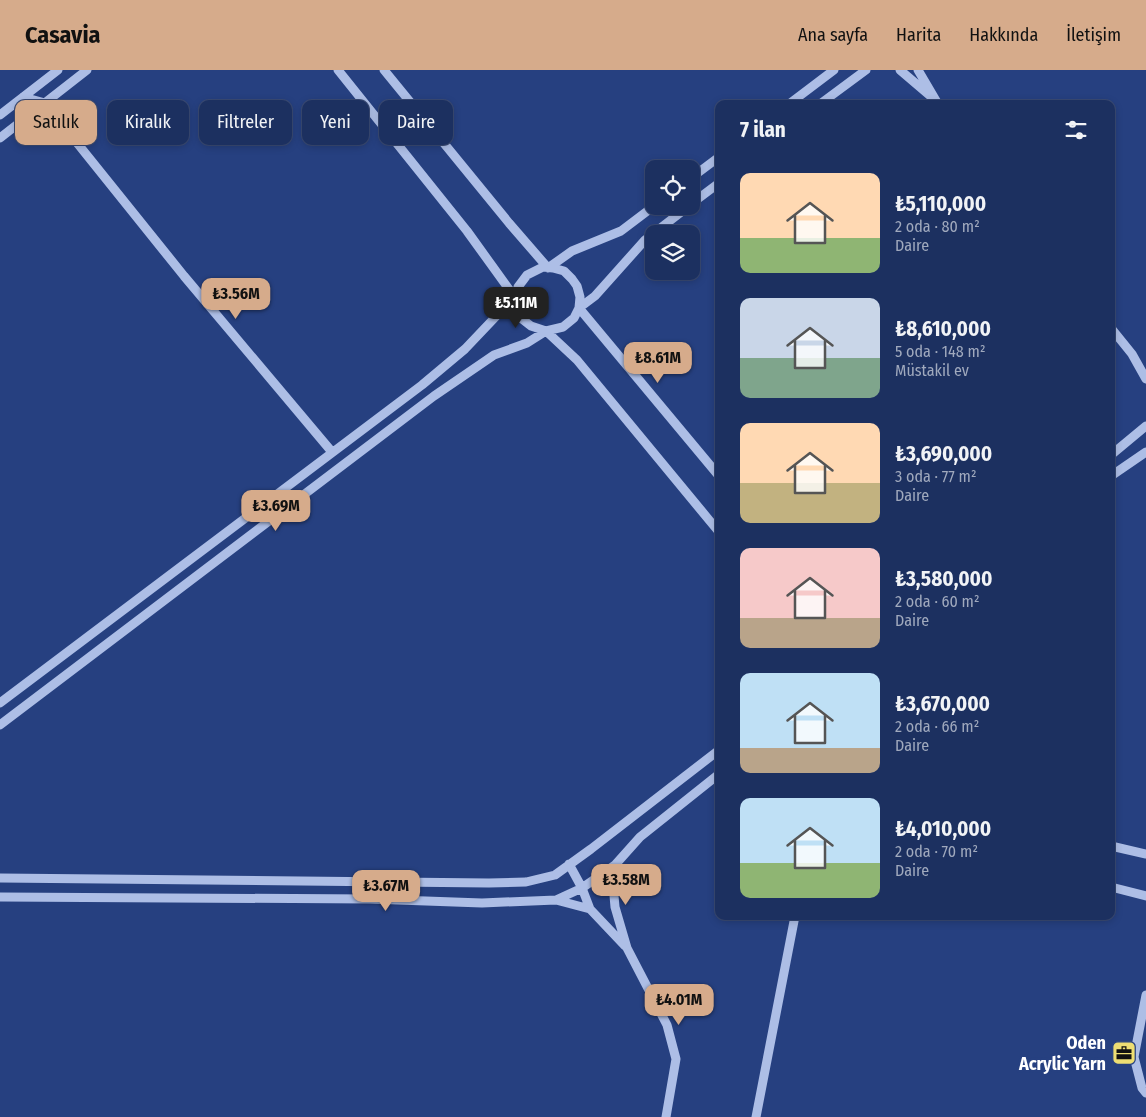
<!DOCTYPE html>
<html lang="tr">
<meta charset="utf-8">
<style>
:root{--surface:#1c3060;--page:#293c69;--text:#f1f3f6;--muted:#a0a9bd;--line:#3a4b75;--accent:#d6ab8b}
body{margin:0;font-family:"Fira Sans Condensed",sans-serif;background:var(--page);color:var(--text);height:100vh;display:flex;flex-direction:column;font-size:19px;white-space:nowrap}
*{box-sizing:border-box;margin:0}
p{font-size:16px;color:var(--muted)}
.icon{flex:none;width:28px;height:28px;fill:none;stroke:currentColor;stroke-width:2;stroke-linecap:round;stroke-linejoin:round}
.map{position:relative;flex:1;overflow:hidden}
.sheet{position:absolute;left:715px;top:30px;width:400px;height:820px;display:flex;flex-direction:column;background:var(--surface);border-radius:10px;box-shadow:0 2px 8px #0003,0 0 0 1px var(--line)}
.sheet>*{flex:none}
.banner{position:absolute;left:15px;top:30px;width:475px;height:45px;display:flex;gap:10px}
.fabs{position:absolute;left:645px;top:90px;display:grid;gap:10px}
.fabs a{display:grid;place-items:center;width:55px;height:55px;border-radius:10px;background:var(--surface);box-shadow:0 2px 8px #0003,0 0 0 1px var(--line);font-size:25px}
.price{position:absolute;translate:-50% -42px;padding:0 11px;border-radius:10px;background:var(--accent);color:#111;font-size:16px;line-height:32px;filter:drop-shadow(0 1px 2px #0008)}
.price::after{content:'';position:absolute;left:50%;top:30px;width:15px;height:11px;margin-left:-8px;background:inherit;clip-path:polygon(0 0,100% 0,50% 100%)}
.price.current{background:#222;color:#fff}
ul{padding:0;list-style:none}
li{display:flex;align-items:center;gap:15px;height:125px;padding:0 25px}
li span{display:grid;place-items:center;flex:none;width:140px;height:100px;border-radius:10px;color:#555}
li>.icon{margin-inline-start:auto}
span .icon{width:60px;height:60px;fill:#fffc;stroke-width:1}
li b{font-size:21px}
h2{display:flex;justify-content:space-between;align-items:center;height:60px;padding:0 25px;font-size:21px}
.tag{padding:0 18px;border-radius:10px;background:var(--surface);box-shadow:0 2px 8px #0003,0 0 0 1px var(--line);font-size:18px;line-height:45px}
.tag.current{background:var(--accent);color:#111}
header{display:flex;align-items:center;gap:30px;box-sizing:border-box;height:70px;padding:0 25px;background:var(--accent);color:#111}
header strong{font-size:24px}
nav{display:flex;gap:28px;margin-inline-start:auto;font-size:18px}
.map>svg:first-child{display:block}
</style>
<header>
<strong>Casavia</strong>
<nav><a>Ana sayfa</a><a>Harita</a><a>Hakkında</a><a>İletişim</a></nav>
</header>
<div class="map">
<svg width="1146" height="1047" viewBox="0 0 1146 1047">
<rect width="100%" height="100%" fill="#264080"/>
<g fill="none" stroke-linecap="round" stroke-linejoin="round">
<path stroke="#adbee6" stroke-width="9" d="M338,0L467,161L516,229
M384,0L509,153L548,198
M900,0L934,29
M918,0L938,34
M23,27L45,33L184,206L332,382
M789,34L834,0
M820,34L866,0
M0,45L58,0
M0,68L87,0
M691,108L719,87
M691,134L719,113
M548,198L572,181L621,161L654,136
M579,238L719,406
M579,238L595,226L645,170L689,136
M1111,258L1132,284L1146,309
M1111,385L1146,356
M1111,406L1146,382
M0,633L422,315L465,279L503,239L516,229
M0,655L434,326L494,285L527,273L546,261L563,257L574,248L579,238L580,227L577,216L572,209L564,201L553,198L543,197L527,205L518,217L516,229L517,240L522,249L531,256L546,261L577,290L719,462
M1111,776L1146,784
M569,794L582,818L590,839L625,876
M615,795L613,814L615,837L627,878L667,955L676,989L666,1047
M0,808L489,813L526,812L555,805L591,779L719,680
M1111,817L1146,826
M0,827L370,829L482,833L556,830L582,818L615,795L640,767L719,704
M556,830L590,839
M1146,925L1134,987L1142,1018L1146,1023
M756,1047L795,846"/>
</g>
<defs>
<g id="office-square" transform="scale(1.25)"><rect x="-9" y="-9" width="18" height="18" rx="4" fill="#eede73" stroke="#264080"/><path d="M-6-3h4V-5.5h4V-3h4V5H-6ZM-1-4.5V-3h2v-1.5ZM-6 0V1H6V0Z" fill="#111"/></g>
</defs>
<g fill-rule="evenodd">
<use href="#office-square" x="1124" y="983"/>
</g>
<g text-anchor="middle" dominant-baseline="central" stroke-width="5" stroke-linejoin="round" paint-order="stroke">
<g font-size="18" font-weight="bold" fill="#fff" stroke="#264080" text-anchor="end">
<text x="1106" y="973">Oden<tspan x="1106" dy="21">Acrylic Yarn</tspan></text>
</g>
</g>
</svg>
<div class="fabs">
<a><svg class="icon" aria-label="locate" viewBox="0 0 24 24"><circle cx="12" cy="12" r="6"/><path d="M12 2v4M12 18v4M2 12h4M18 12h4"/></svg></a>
<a><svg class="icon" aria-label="layers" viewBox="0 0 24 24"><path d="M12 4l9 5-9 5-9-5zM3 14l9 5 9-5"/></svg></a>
</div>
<b class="price" style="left:236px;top:250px">₺3.56M</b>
<b class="price current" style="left:516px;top:259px">₺5.11M</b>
<b class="price" style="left:658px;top:314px">₺8.61M</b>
<b class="price" style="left:276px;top:462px">₺3.69M</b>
<b class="price" style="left:626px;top:836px">₺3.58M</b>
<b class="price" style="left:386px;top:842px">₺3.67M</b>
<b class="price" style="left:679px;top:956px">₺4.01M</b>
<div class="banner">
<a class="tag current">Satılık</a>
<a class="tag">Kiralık</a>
<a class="tag">Filtreler</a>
<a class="tag">Yeni</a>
<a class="tag">Daire</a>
</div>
<section class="sheet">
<h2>7 ilan<svg class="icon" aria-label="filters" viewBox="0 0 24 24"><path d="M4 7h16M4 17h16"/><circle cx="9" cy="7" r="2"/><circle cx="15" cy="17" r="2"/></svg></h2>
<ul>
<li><span style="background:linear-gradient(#ffd9b3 65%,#8fb573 0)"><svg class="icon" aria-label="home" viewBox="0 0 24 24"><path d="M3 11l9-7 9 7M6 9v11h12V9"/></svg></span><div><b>₺5,110,000</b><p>2 oda · 80 m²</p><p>Daire</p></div></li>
<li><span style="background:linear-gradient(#c9d6e8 60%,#7fa58c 0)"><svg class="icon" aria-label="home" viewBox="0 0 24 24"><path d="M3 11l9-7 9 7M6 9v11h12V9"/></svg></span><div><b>₺8,610,000</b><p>5 oda · 148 m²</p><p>Müstakil ev</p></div></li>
<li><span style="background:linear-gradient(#ffd9b3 60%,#c2b280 0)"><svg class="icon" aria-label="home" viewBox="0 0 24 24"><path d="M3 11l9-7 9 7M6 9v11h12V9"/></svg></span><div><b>₺3,690,000</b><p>3 oda · 77 m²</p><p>Daire</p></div></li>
<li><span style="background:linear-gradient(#f6c9c9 70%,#b9a48a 0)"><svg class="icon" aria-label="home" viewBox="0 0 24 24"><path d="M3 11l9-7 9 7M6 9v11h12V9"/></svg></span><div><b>₺3,580,000</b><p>2 oda · 60 m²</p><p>Daire</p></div></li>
<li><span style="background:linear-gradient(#bfe0f5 75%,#b9a48a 0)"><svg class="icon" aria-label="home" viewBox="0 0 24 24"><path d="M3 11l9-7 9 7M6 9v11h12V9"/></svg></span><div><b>₺3,670,000</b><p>2 oda · 66 m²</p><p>Daire</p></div></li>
<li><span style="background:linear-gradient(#bfe0f5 65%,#8fb573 0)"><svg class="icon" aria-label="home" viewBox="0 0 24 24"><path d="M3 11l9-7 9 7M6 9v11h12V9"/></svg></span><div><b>₺4,010,000</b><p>2 oda · 70 m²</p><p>Daire</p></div></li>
</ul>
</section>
</div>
